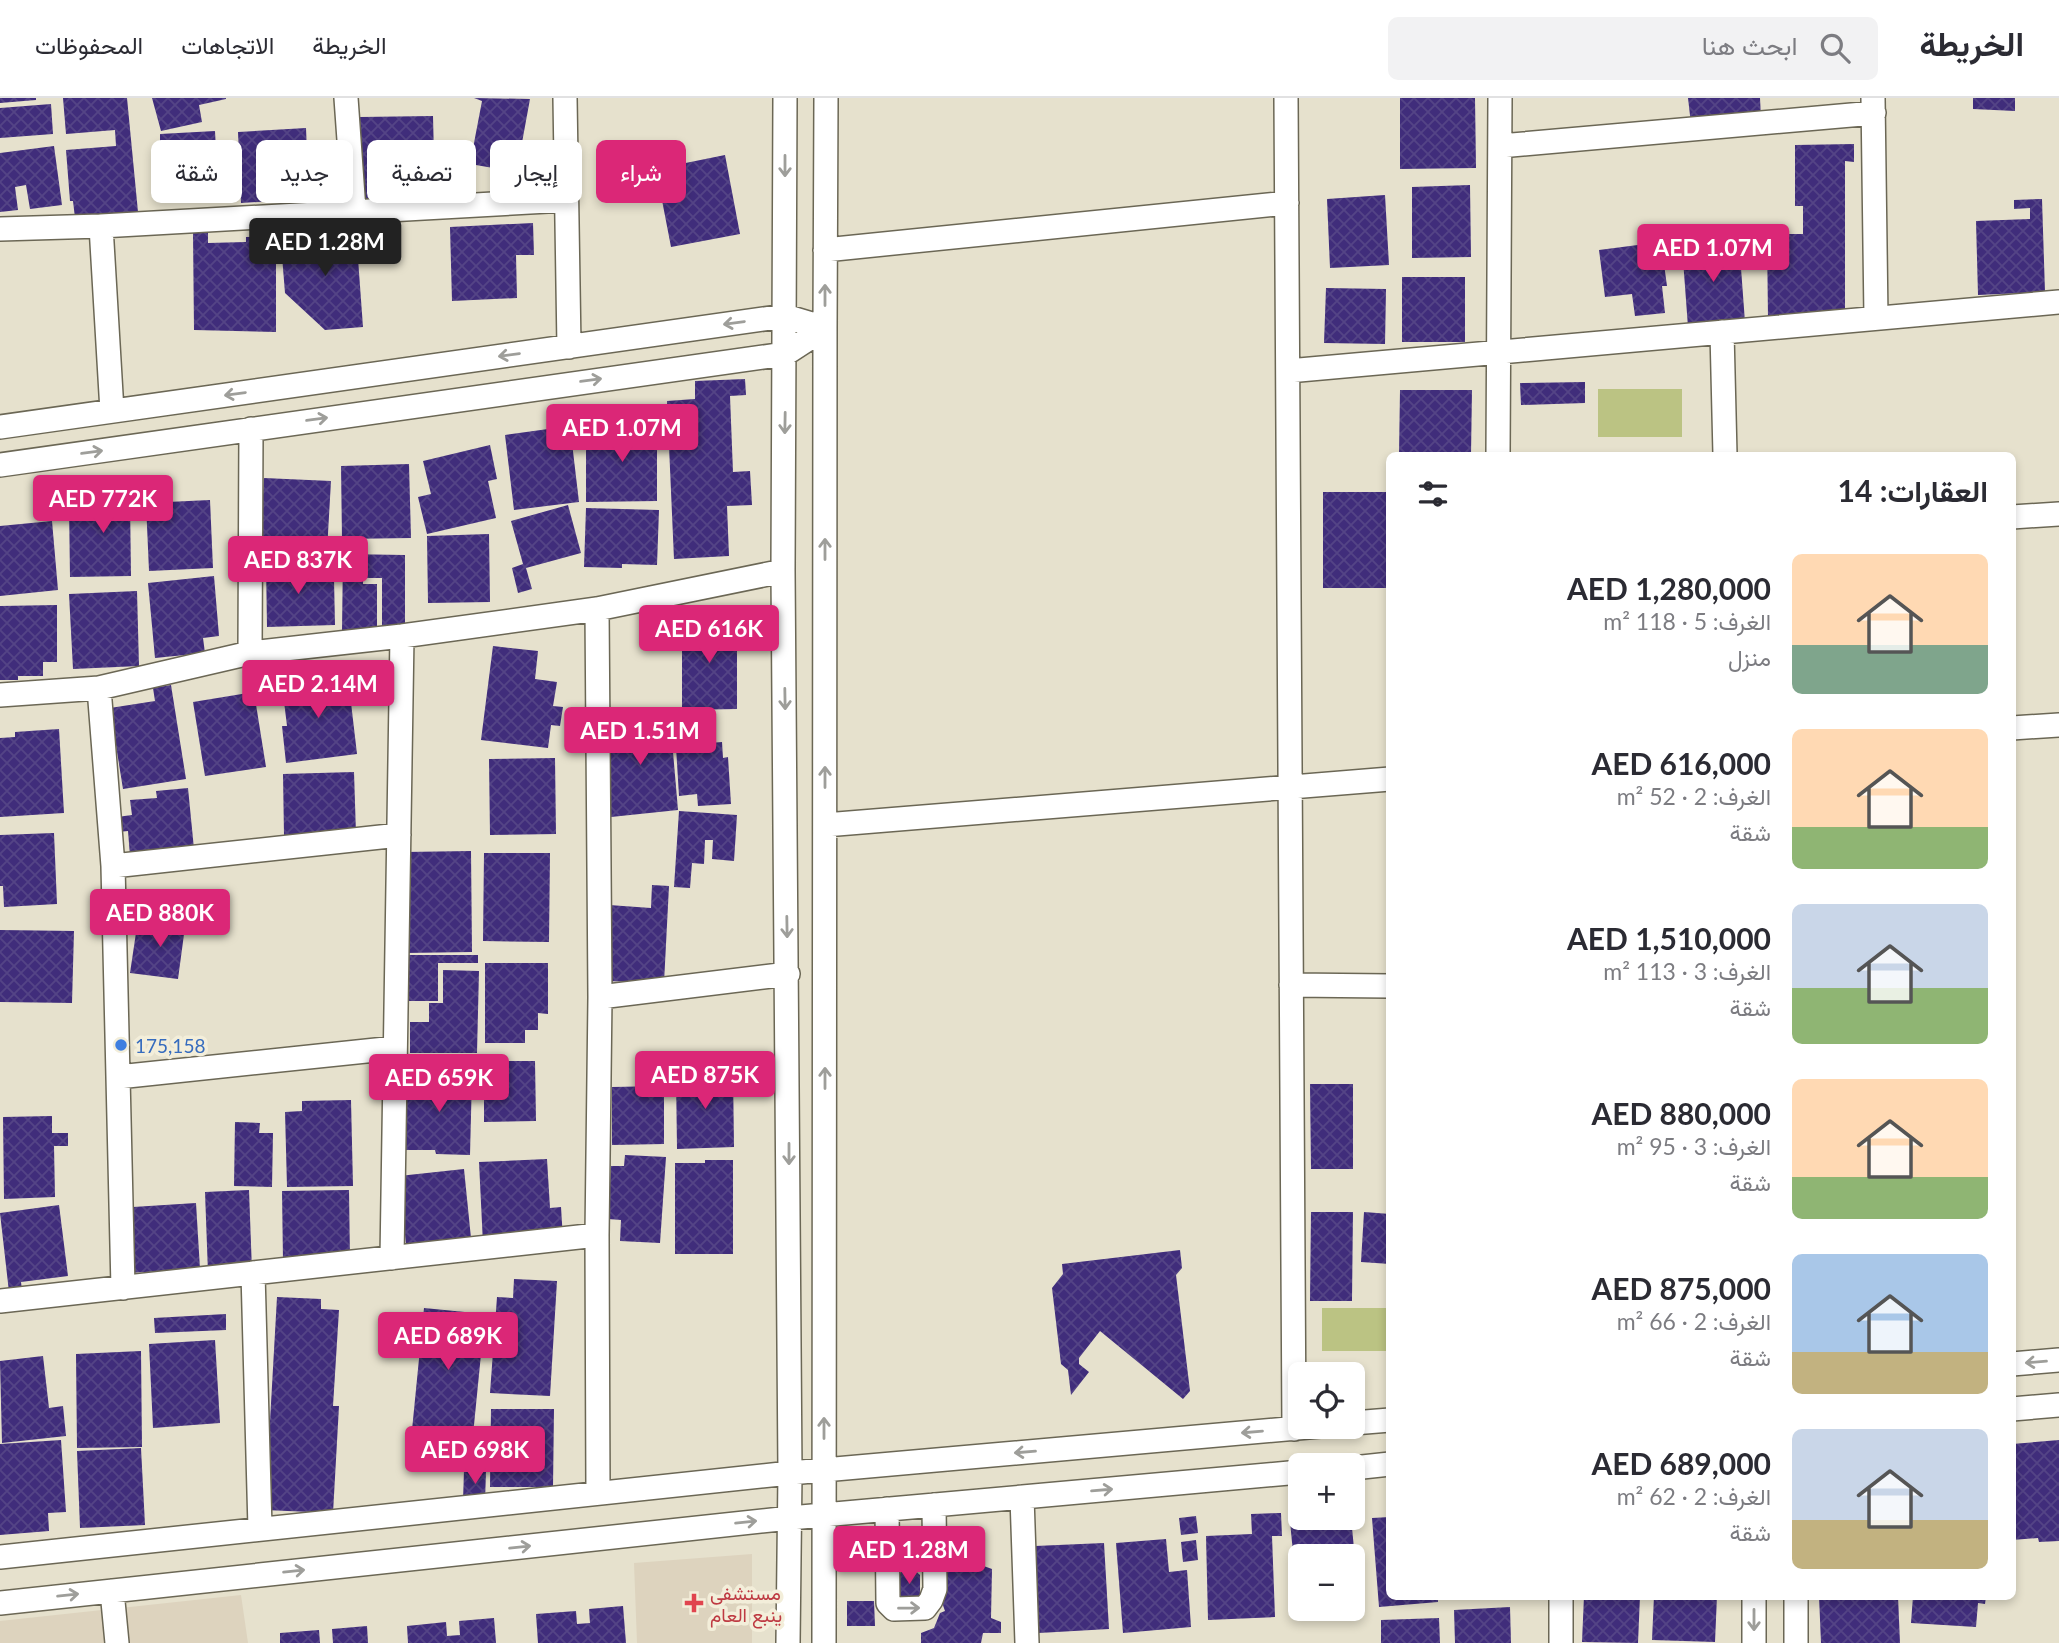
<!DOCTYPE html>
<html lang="ar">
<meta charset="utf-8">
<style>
:root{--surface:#fff;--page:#f2f2f3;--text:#2b2b33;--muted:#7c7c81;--line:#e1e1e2;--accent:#db2777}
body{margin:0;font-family:Lato,Vazirmatn,sans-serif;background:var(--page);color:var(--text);direction:rtl;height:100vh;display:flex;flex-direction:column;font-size:26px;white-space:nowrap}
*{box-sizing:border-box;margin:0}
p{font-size:23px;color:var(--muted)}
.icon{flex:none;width:38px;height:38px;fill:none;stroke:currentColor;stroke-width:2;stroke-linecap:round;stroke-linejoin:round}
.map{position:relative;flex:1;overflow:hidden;direction:ltr}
.sheet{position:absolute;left:1386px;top:354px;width:630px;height:1148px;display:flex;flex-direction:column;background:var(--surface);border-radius:10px;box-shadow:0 4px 10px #0003;direction:rtl}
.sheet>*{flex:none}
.banner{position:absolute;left:21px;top:42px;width:665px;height:63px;direction:rtl;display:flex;gap:14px}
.buttons{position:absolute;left:1288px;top:1264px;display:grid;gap:14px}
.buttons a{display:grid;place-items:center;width:77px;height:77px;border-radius:10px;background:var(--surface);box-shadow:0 4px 10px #0003;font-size:35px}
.price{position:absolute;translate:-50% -60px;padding:0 16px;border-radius:7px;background:var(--accent);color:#fff;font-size:23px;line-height:46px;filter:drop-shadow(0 2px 4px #0008)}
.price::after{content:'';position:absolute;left:50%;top:42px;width:21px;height:16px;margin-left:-10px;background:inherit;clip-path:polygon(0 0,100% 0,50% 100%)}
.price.on{background:#222;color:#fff}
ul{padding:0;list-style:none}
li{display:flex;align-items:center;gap:21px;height:175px;padding:0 28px}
li span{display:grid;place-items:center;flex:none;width:196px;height:140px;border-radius:10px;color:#555}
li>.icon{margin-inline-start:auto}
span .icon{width:84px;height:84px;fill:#fffc;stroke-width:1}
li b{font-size:30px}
h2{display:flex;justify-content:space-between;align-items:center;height:84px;padding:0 28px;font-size:30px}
.tag{padding:0 24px;border-radius:10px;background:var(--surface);box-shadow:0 4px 10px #0003;font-size:24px;line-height:63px}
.tag.on{background:var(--accent);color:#fff}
header{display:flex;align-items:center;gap:42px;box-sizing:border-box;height:98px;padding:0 35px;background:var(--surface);border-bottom:2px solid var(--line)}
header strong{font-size:33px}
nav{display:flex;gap:38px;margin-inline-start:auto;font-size:24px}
.search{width:490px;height:63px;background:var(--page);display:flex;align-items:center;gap:18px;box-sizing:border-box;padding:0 24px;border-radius:10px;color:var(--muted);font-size:26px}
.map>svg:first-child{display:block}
</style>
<header>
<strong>الخريطة</strong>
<div class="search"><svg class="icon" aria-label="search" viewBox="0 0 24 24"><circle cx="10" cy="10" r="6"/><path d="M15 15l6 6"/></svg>ابحث هنا</div>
<nav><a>الخريطة</a><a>الاتجاهات</a><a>المحفوظات</a></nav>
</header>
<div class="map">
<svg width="2059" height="1545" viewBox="0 0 2059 1545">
<defs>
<pattern id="building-cross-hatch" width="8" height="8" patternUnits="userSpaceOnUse" patternTransform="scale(1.75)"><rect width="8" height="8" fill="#402d7b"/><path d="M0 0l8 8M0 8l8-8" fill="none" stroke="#544486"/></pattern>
</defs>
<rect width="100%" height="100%" fill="#e6e1cd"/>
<path fill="#ddd3be" d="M752,1456V1545H637L634,1465Z
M241,1497L248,1545H0V1523Z"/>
<path fill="#bbc383" d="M1598,291H1682V339H1598Z
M1322,1210H1389V1253H1322Z"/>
<path fill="url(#building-cross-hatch)" d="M0,0H36V2L0,5Z
M63,0H127L138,114L75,120L73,103H70L66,52L116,48L115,32L66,36Z
M152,0H226V1L199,7L202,24L161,33Z
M474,0L530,1L519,61L507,59L505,72L470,66L482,3Z
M1400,0H1475L1476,70L1400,71Z
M1688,0H1760L1761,20L1691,26Z
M1973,0H2015V13L1973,11Z
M51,6L53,36L0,40V10Z
M433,18L435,99L361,101L360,19Z
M306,30L309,101L241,105L238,34Z
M215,33L218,91L204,92L203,64L181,65L180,57L160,58V36Z
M1854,46V64L1845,63V220L1768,221L1767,136H1803V108H1795V47Z
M54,48L62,107L30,111L26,87L15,89L18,112L0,114V55Z
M725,57L740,136L671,149L656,71Z
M1470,87L1471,159L1412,160V89Z
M1385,97L1389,167L1330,170L1327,101Z
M2042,101L2045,194L1978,197L1976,123L2030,121V110L2014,111V102Z
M533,125L534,157H516L517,200L452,203L450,129Z
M356,133L363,229L325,232L285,195L282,158L290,149L289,138Z
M208,134V145L246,144V139L276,138V234L194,232L193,135Z
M1739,143L1745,224L1688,229L1682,148Z
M1661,144L1667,188H1662L1665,215L1635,218L1632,196L1605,199L1599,152Z
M1402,179H1465V244H1402Z
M1326,190L1386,191L1385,246L1324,245Z
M745,281L746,297L730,298L733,374L750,373L752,407L727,408L729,458L674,461L667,303L695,301V283Z
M1585,284V305L1521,307L1520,285Z
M1400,292H1472L1471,357H1399Z
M570,328L579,404L514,412L505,337Z
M657,328V403L586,404V329Z
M490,347L497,381L488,383L496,420L427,436L418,399L431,396L423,363Z
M409,366L411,440L342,441L341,368Z
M264,380L331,383L327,453L260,450Z
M143,384V402H130L131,478L70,479L69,406L114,405V385Z
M1323,394H1390L1389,490H1323Z
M210,402L213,470L149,473L146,405Z
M568,407L581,455L526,470L532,491L518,495L512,470L523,466L511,423Z
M586,410L659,412L657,467L622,466V470L584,469Z
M52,423L58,492L0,498V428Z
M489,436L490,504L428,505L427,438Z
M343,456L405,457V528H382V480H363V486H377V533H342Z
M313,463V482L334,481L335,527L267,529L266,465Z
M214,478L219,538L203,540L205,555L155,560L148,485Z
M137,493L139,568L73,571L69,496Z
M57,507V564H43V578H18V582H0V508Z
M737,521V611L682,612V522Z
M493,548L538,553L535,581L557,584L553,608L563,609L560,628L551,627L548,650L481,642Z
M348,579L357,656L286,665L282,628H287L282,587Z
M171,587L186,681L123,691L110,610L155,603L153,590Z
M254,594L266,669L205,678L193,604Z
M670,619L678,712L611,719L603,625Z
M709,629L710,645L722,644L723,660L728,659L731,706L698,708L697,696L679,698L675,632Z
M59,631L64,715L0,719V640L15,639V634Z
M555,660L556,736L490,737L489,661Z
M354,674L356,736L284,738L283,676Z
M188,690L194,751L130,758L128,733L118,734L117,719L132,717L130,702L157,700L156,693Z
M679,713L737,717L734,763L712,761L713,742H705L704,766L692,765L690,790L674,789Z
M54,735L57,806L4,809L3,788H0V737Z
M471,753L472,854L405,855L404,754Z
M484,755H550L549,844L483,843Z
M652,787L669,788L664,885L605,883L609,807L651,810Z
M172,812L187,814L178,881L130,875L137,828L170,832Z
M0,832L74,833L72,905L0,904Z
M406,857H478V865H438V903H406Z
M485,865H548V916L538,915V932H525V945H485Z
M443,872L479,873L477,955H410V924H429V905H443Z
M484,963H535L536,1023L484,1024Z
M733,975L734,1049L677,1051L676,976Z
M407,977L472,978L470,1057L436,1056L435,1052H406Z
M1310,986H1353V1071H1311Z
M664,988V1046L612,1047V989Z
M351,1002L353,1088L287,1089L285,1014L302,1013V1003Z
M52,1018V1035H68V1048H54L55,1099L4,1101L3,1019Z
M235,1024L260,1025L259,1035H273L272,1089L234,1088Z
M625,1057L666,1059L660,1145L620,1143L621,1122L608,1121L611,1068H624Z
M547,1061L550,1110L561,1109L563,1141L483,1146L479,1064Z
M705,1062H733V1156H675V1065H705Z
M464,1071L472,1150L407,1156L399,1078Z
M249,1092L252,1173L208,1175L205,1094Z
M349,1092L350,1162L283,1163L282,1093Z
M196,1105L200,1171L127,1175L124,1124H134L133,1109Z
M59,1107L68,1178L21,1184L22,1192L9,1194L0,1115Z
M1311,1114H1353L1352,1203H1310Z
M1364,1114L1390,1116V1166L1361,1164Z
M1180,1152L1182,1170L1176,1177L1190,1293L1183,1301L1100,1233L1079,1260V1266L1089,1274L1071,1297L1068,1272L1061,1266L1052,1190L1063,1176L1062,1166Z
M514,1181L557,1183L550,1298L490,1295L497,1199L513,1200Z
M277,1199L321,1201V1211L339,1212L333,1308H339L333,1415L265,1412Z
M424,1210L485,1216L473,1337L412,1332Z
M226,1216V1232L155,1235L154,1220Z
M215,1242L220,1325L153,1330L149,1246Z
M141,1253L142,1349L77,1350L76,1256Z
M43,1258L49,1310L63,1308L66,1338L2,1345L0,1263Z
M491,1311H554L553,1389H490Z
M61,1342L66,1414L48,1415L49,1433L0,1437V1346Z
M2059,1342V1443L2039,1444L2038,1440L2012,1442V1346Z
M141,1350L145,1427L80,1430L77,1353Z
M464,1372L486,1373L485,1404L463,1403Z
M1281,1415L1282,1438H1272L1275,1519L1208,1522L1206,1438L1252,1436L1251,1416Z
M1196,1418L1198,1435L1181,1437L1179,1420Z
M1331,1419H1351L1359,1503H1353V1458H1300V1508H1298L1290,1423Z
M1390,1419V1498H1438V1504L1379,1509L1372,1420Z
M1166,1441L1169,1474L1187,1472L1191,1529L1123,1535L1116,1445Z
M1196,1442L1198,1462L1183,1464L1181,1444Z
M1104,1445L1109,1531L1039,1535L1035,1448Z
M867,1450V1472H834V1451Z
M939,1462H967L992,1471L991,1520L1001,1524V1535H983L981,1545H921V1535L934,1530L940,1515L945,1513L933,1479Z
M911,1469L920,1477V1498L915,1506L897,1502L898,1478L904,1471Z
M1584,1498H1640L1638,1545L1582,1544Z
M1654,1498H1717L1715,1544L1652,1542Z
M1819,1498H1898L1900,1545H1821Z
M1913,1498H1986L1985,1506L1978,1505L1976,1529L1911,1525Z
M847,1503H874L875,1528H847Z
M623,1508L626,1545H538L536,1516L576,1513L577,1526L590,1525L589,1511Z
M1510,1509L1511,1545H1455L1454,1512Z
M494,1520L496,1545H408L407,1528L446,1524L447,1538L460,1537L459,1523Z
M1439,1520L1440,1545H1381V1522Z
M367,1528L368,1545H333L332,1531Z
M319,1532L320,1545H280V1535Z"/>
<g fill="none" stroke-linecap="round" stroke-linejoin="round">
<g stroke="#6b6755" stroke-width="26">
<path id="minor" d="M346,0L354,112
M565,0L569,249
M1286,0L1294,1331
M1873,0L1876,220
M1500,48L1874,15
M101,128L112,313
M0,131L101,128L566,102
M825,152L1287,105
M1722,234L1725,357
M1288,273L2059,204
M0,329L785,218L825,230L824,1545
M1498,357L1500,0
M0,367L785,256L825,230L826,0
M2012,419L2059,416
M597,511L600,899L597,1137L598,1395
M250,555L251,331
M99,590L113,768L123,1190
M0,597L99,590L250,555L402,538L597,511L783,473
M2012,630L2059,627
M825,727L1390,681
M113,768L399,737
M1291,887L1390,888
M600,899L788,876
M118,979L395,950
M392,1160L402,538
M253,1175L260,1430
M0,1203L597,1137
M2012,1266L2059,1262
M2012,1311L2059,1307
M1353,1325L1390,1322
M1353,1370L1390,1366
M1022,1399L1027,1545
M887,1411L888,1505L894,1511L925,1510L931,1502L935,1491L934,1407
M0,1459L790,1375L783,473L785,0
M887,1462L934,1459
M112,1493L117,1545
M1754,1498V1545
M0,1505L790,1420L1300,1374
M788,1545L790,1375L1320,1328
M1561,1545V1498
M1796,1545V1498"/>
</g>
<use href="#minor" stroke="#fff" stroke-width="23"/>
</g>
<defs><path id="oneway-shaft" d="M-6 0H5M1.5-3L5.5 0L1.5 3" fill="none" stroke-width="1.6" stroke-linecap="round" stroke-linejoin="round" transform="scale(1.75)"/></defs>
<g stroke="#9e9e9a">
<use href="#oneway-shaft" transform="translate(785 68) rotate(90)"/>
<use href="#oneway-shaft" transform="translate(825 197) rotate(-90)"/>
<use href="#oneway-shaft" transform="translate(734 225) rotate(172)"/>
<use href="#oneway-shaft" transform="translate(509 257) rotate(172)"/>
<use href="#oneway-shaft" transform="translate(591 282) rotate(-8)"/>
<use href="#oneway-shaft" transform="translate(235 296) rotate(172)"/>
<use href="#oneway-shaft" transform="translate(317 321) rotate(-8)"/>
<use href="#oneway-shaft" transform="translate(785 325) rotate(91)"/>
<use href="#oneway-shaft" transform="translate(92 354) rotate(-8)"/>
<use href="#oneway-shaft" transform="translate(825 451) rotate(-90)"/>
<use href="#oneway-shaft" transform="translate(785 601) rotate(89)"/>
<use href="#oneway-shaft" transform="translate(825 679) rotate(-90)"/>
<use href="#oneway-shaft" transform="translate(787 829) rotate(89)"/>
<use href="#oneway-shaft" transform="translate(825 980) rotate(-90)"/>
<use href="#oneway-shaft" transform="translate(789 1056) rotate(90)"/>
<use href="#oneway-shaft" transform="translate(2036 1264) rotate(175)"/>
<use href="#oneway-shaft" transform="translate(824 1330) rotate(-90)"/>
<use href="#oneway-shaft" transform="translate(1252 1334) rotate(175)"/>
<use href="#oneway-shaft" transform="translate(1025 1354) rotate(175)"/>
<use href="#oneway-shaft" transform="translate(1102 1392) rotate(-5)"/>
<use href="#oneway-shaft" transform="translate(746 1424) rotate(-6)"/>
<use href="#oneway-shaft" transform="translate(520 1449) rotate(-6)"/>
<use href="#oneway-shaft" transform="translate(294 1473) rotate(-6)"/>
<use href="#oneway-shaft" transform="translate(68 1497) rotate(-6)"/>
<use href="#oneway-shaft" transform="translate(909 1510) rotate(-1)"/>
<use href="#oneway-shaft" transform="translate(1754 1522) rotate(90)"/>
</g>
<circle fill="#3f7fe0" stroke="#f3eeda" stroke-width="2.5" cx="121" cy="947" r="7"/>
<path fill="#e0444e" stroke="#f3eeda" stroke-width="2.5" d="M690.5 1494.5h7v7h7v7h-7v7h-7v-7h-7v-7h7z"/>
<g text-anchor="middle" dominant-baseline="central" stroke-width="7" stroke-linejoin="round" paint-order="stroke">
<g font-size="19" fill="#366cbe" stroke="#f3eeda" text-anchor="start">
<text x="135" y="947">175,158</text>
</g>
<g font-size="19" fill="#be3a42" stroke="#f3eeda" text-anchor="start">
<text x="710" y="1494">مستشفى<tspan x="710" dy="22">ينبع العام</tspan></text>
</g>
</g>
</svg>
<div class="buttons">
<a><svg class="icon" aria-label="locate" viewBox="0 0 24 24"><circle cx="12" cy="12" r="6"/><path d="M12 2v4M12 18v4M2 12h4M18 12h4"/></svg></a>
<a>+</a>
<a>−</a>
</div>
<b class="price on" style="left:325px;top:180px">AED 1.28M</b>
<b class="price" style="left:1713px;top:186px">AED 1.07M</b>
<b class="price" style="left:622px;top:366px">AED 1.07M</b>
<b class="price" style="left:103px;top:437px">AED 772K</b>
<b class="price" style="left:298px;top:498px">AED 837K</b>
<b class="price" style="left:709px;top:567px">AED 616K</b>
<b class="price" style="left:318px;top:622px">AED 2.14M</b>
<b class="price" style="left:640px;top:669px">AED 1.51M</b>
<b class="price" style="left:160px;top:851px">AED 880K</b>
<b class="price" style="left:705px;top:1013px">AED 875K</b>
<b class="price" style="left:439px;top:1016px">AED 659K</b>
<b class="price" style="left:448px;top:1274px">AED 689K</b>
<b class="price" style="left:475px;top:1388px">AED 698K</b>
<b class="price" style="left:909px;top:1488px">AED 1.28M</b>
<div class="banner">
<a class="tag on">شراء</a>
<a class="tag">إيجار</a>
<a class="tag">تصفية</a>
<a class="tag">جديد</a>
<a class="tag">شقة</a>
</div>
<section class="sheet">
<h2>العقارات: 14<svg class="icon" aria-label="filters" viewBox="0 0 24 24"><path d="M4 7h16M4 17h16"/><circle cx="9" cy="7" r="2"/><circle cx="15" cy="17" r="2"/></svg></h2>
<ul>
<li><span style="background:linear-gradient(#ffd9b3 65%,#7fa58c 0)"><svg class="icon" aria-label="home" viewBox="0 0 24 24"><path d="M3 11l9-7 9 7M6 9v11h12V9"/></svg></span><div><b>AED 1,280,000</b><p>الغرف: 5 · 118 m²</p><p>منزل</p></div></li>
<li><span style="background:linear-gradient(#ffd9b3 70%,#8fb573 0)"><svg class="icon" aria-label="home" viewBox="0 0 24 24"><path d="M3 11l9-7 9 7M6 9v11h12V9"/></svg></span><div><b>AED 616,000</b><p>الغرف: 2 · 52 m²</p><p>شقة</p></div></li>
<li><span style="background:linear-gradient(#c9d6e8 60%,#8fb573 0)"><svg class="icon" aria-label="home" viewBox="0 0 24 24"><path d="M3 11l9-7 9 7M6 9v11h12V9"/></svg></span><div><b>AED 1,510,000</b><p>الغرف: 3 · 113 m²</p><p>شقة</p></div></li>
<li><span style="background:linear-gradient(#ffd9b3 70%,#8fb573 0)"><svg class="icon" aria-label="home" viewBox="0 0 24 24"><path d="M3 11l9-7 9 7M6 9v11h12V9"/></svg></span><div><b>AED 880,000</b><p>الغرف: 3 · 95 m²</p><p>شقة</p></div></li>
<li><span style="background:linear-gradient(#a9c7e8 70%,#c2b280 0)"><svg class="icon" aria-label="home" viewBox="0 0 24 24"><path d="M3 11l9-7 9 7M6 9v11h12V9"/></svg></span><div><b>AED 875,000</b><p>الغرف: 2 · 66 m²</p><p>شقة</p></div></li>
<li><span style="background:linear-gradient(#c9d6e8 65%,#c2b280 0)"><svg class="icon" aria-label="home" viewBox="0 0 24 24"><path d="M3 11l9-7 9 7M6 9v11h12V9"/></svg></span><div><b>AED 689,000</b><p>الغرف: 2 · 62 m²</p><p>شقة</p></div></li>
</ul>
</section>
</div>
